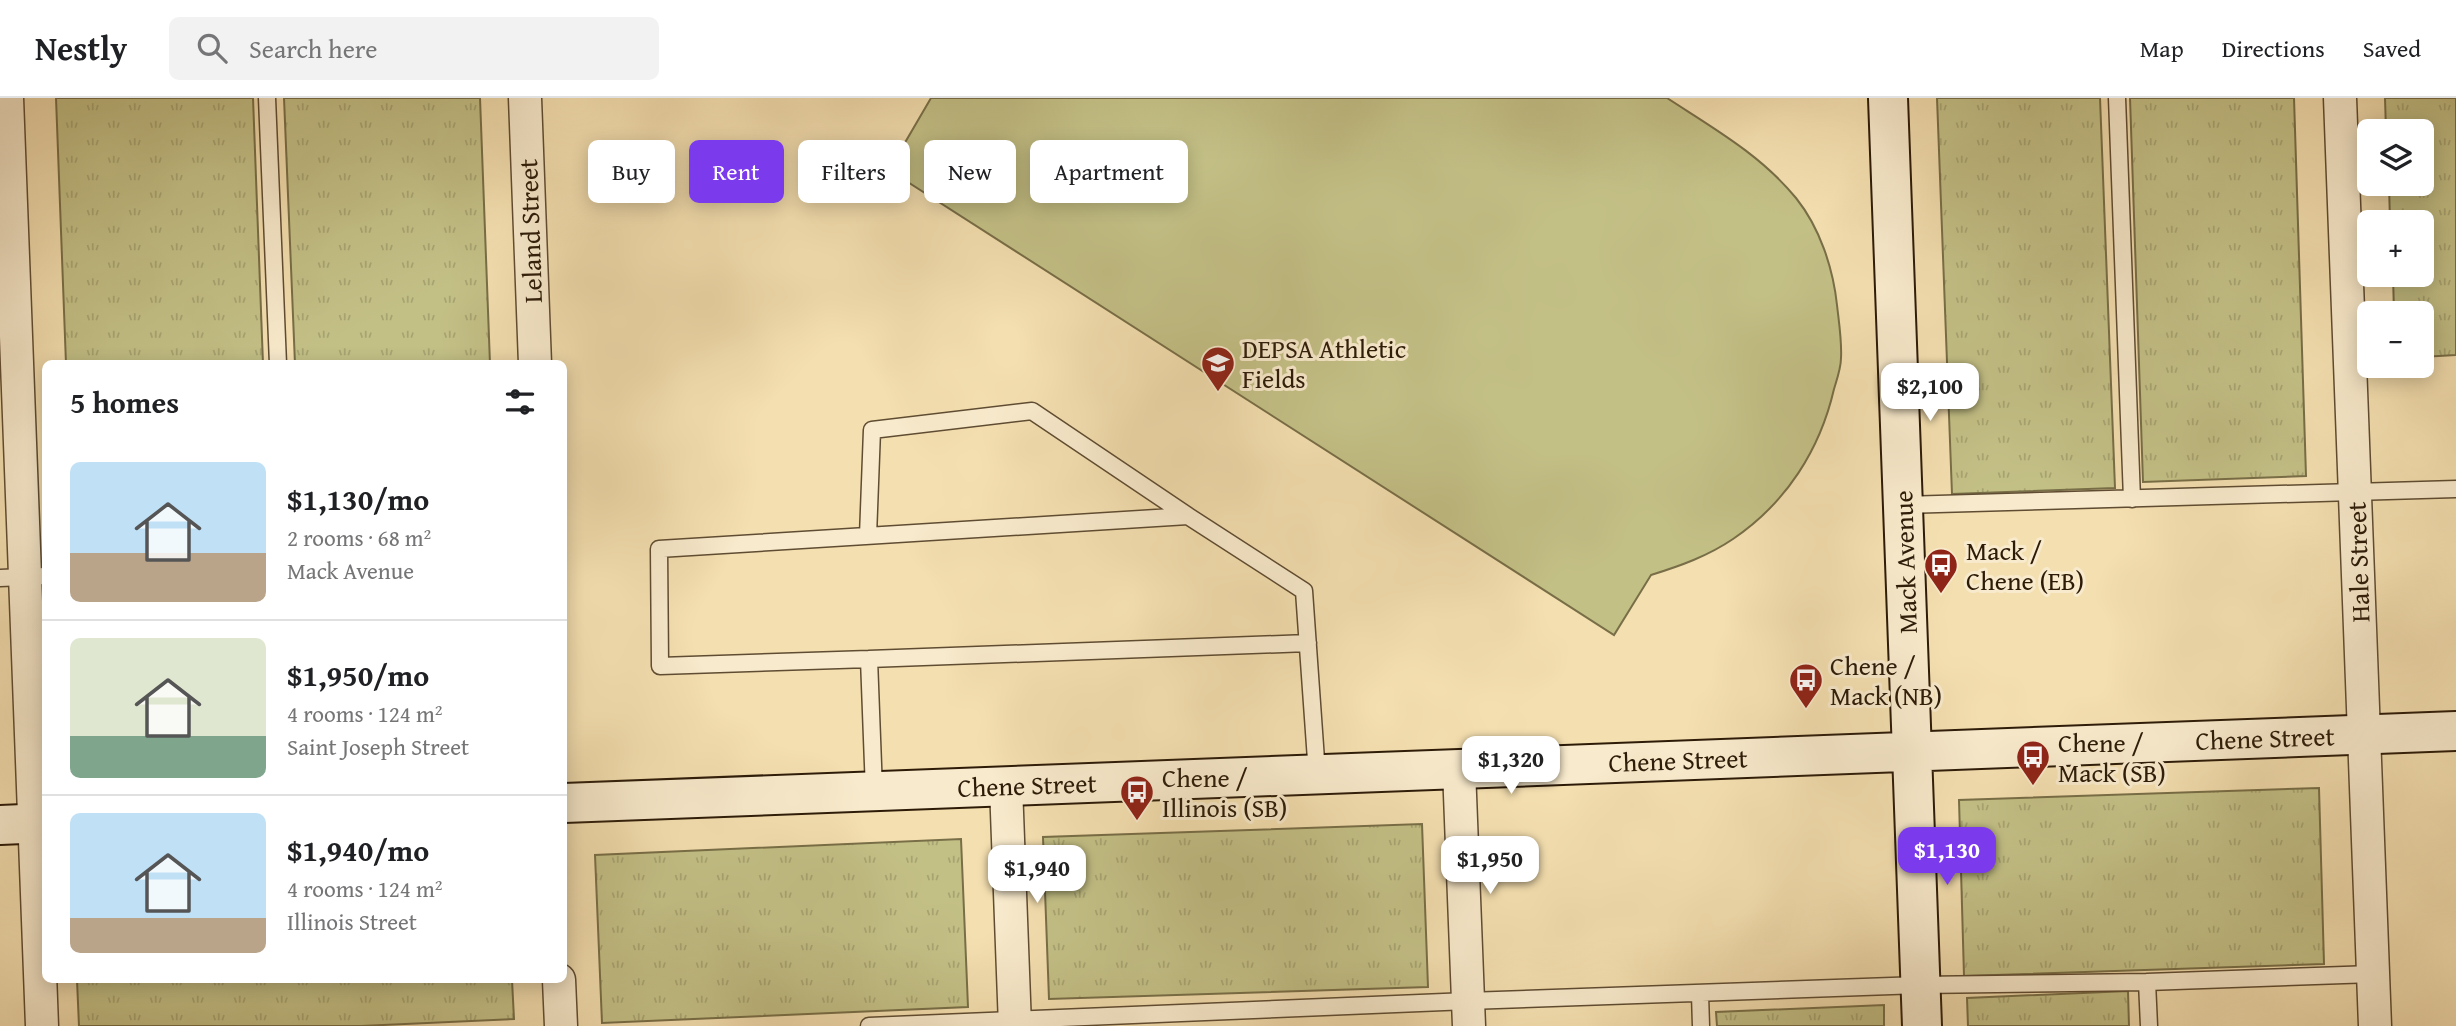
<!DOCTYPE html>
<meta charset="utf-8">
<style>
:root{--surface:#fff;--page:#f2f2f2;--text:#202124;--muted:#757577;--line:#e0e0e0;--accent:#7c3aed}
body{margin:0;font-family:"Gentium Book Plus",serif;background:var(--page);color:var(--text);height:100vh;display:flex;flex-direction:column;font-size:26px;white-space:nowrap}
*{box-sizing:border-box;margin:0}
p{font-size:23px;color:var(--muted)}
.icon{flex:none;width:38px;height:38px;fill:none;stroke:currentColor;stroke-width:2;stroke-linecap:round;stroke-linejoin:round}
.map{position:relative;flex:1;overflow:hidden}
.details{position:absolute;left:42px;top:262px;width:525px;height:623px;display:flex;flex-direction:column;background:var(--surface);border-radius:10px;box-shadow:0 4px 18px #0003}
.details>*{flex:none}
.guide{position:absolute;left:588px;top:42px;width:665px;height:63px;display:flex;gap:14px}
.fabs{position:absolute;left:2357px;top:21px;display:grid;gap:14px}
.fabs a{display:grid;place-items:center;width:77px;height:77px;border-radius:10px;background:var(--surface);box-shadow:0 4px 18px #0003;font-size:35px}
.price{position:absolute;translate:-50% -60px;padding:0 16px;border-radius:14px;background:#fff;color:#222;font-size:23px;line-height:46px;filter:drop-shadow(0 2px 4px #0008)}
.price::after{content:'';position:absolute;left:50%;top:42px;width:21px;height:16px;margin-left:-10px;background:inherit;clip-path:polygon(0 0,100% 0,50% 100%)}
.price.active{background:var(--accent);color:#fff}
ul{padding:0;list-style:none}
li{display:flex;align-items:center;gap:21px;height:175px;padding:0 28px}
li+li{border-top:2px solid var(--line)}
li span{display:grid;place-items:center;flex:none;width:196px;height:140px;border-radius:10px;color:#555}
li>.icon{margin-inline-start:auto}
span .icon{width:84px;height:84px;fill:#fffc;stroke-width:1}
li b{font-size:30px}
h2{display:flex;justify-content:space-between;align-items:center;height:84px;padding:0 28px;font-size:30px}
.pill{padding:0 24px;border-radius:10px;background:var(--surface);box-shadow:0 4px 18px #0003;font-size:24px;line-height:63px}
.pill.active{background:var(--accent);color:#fff}
header{display:flex;align-items:center;gap:42px;box-sizing:border-box;height:98px;padding:0 35px;background:var(--surface);border-bottom:2px solid var(--line)}
header strong{font-size:33px}
nav{display:flex;gap:38px;margin-inline-start:auto;font-size:24px}
.search{width:490px;height:63px;background:var(--page);display:flex;align-items:center;gap:18px;box-sizing:border-box;padding:0 24px;border-radius:10px;color:var(--muted);font-size:26px}
.map>svg:first-child{display:block}
</style>
<header>
<strong>Nestly</strong>
<div class="search"><svg class="icon" aria-label="search" viewBox="0 0 24 24"><circle cx="10" cy="10" r="6"/><path d="M15 15l6 6"/></svg>Search here</div>
<nav><a>Map</a><a>Directions</a><a>Saved</a></nav>
</header>
<div class="map">
<svg width="2456" height="928" viewBox="0 0 2456 928">
<defs>
<pattern id="grass-tufts" width="24" height="20" patternUnits="userSpaceOnUse" patternTransform="scale(1.75)"><rect width="24" height="20" fill="#c3c086"/><path d="M3 7l-1-3M5 7V3M7 7l1-3M15 17l-1-3M17 17v-4M19 17l1-3" fill="none" stroke="#a8a472"/></pattern>
</defs>
<rect width="100%" height="100%" fill="#f4dfb0"/>
<filter id="stains"><feTurbulence type="fractalNoise" baseFrequency=".00286" numOctaves="4"/><feColorMatrix values="0 0 0 0 .2 0 0 0 0 .09 0 0 0 0 .02 0 0 0 .5 -.17"/></filter>
<radialGradient id="worn" r=".72"><stop offset=".6" stop-color="#630" stop-opacity="0"/><stop offset="1" stop-color="#630" stop-opacity=".3"/></radialGradient>
<path fill="url(#grass-tufts)" stroke="#786e47" stroke-width="2" d="M56,0H253L263,266H66Z
M284,0H480L490,266H295Z
M1937,0H2100L2115,390L1952,396Z
M2130,0H2294L2306,378L2143,384Z
M2385,0H2456V257L2422,259V215H2394L2393,177H2422V124H2390L2389,86H2422V33H2386Z
M2319,690L2324,866L1964,878L1959,702Z
M1422,726L1428,889L1049,901L1043,739Z
M961,741L968,909L602,925L595,757Z
M77,882H512L514,921L361,928H79Z
M2128,893L2129,928H1968L1967,900Z
M1884,907V928H1717L1716,914Z"/>
<path fill="#c3c086" stroke="#786e47" stroke-width="2" d="M931,0H1667C1713,30 1761,57 1796,100C1820,130 1833,170 1837,207C1839,225 1842,243 1841,260C1841,270 1837,281 1834,291C1820,352 1786,405 1733,441C1708,458 1680,468 1651,477L1614,537L889,72Z"/>
<g fill="none" stroke-linecap="round" stroke-linejoin="round">
<g stroke="#5f4c32" stroke-width="19">
<path id="lane" d="M267,0L278,266
M2117,0L2132,401
M1903,407L2456,391
M868,438L872,332L1032,313L1188,418
M0,480L46,478
M869,561L1308,545
M874,693L869,561L660,568L659,451L1188,418L1304,493L1317,676
M2147,884L2149,928
M1700,896L1701,928
M869,928L1468,903L1920,887L2147,884L2373,876"/>
</g>
<g stroke="#5f4c32" stroke-width="35">
<path id="street" d="M7,0L42,928
M525,0L535,266
M2340,0L2375,928
M1459,671L1469,928
M1006,688L1015,928
M559,882L561,928"/>
</g>
<g stroke="#2d1b08" stroke-width="42">
<path id="secondary" d="M1888,0L1922,928
M564,705L2456,633
M0,727L46,725"/>
</g>
<use href="#lane" stroke="#f8eacc" stroke-width="16"/>
<use href="#street" stroke="#f8eacc" stroke-width="32"/>
<use href="#secondary" stroke="#f8eacc" stroke-width="38"/>
</g>
<defs>
<g id="school-pin" transform="scale(1.75)"><path d="M0 17L-7.5 6A9.5 9.5 0 1 1 7.5 6Z" fill="#8f2418" stroke="#f8eacc"/><path d="M0-5L7-2L0 1L-7-2ZM-4 1L0 2.5L4 1V4Q0 6-4 4Z" fill="#fff"/></g>
<g id="bus-pin" transform="scale(1.75)"><path d="M0 17L-7.5 6A9.5 9.5 0 1 1 7.5 6Z" fill="#8f2418" stroke="#f8eacc"/><path d="M-5-6H5V4H4V6H2V4H-2V6H-4V4H-5ZM-3.5-4V0h7V-4ZM-3.5 1.2v1.5H-2V1.2ZM2 1.2v1.5H3.5V1.2Z" fill="#fff"/></g>
</defs>
<g fill-rule="evenodd">
<use href="#school-pin" x="1218" y="265"/>
<use href="#bus-pin" x="1941" y="467"/>
<use href="#bus-pin" x="1806" y="582"/>
<use href="#bus-pin" x="2033" y="659"/>
<use href="#bus-pin" x="1137" y="694"/>
</g>
<g text-anchor="middle" dominant-baseline="central" stroke-width="6" stroke-linejoin="round" paint-order="stroke">
<g font-size="26" fill="#2d1b08" stroke="#f8eacc">
<text transform="translate(530 133) rotate(-92)">Leland Street</text>
<text transform="translate(1905 464) rotate(-92)">Mack Avenue</text>
<text transform="translate(2358 464) rotate(-92)">Hale Street</text>
<text transform="translate(2265 640) rotate(-2)">Chene Street</text>
<text transform="translate(1678 662) rotate(-2)">Chene Street</text>
<text transform="translate(1027 687) rotate(-2)">Chene Street</text>
</g>
<g font-size="26" fill="#2d1b08" stroke="#f8eacc" text-anchor="start">
<text x="1242" y="250">DEPSA Athletic<tspan x="1242" dy="30">Fields</tspan></text>
<text x="1966" y="452">Mack /<tspan x="1966" dy="30">Chene (EB)</tspan></text>
<text x="1830" y="567">Chene /<tspan x="1830" dy="30">Mack (NB)</tspan></text>
<text x="2058" y="644">Chene /<tspan x="2058" dy="30">Mack (SB)</tspan></text>
<text x="1162" y="679">Chene /<tspan x="1162" dy="30">Illinois (SB)</tspan></text>
</g>
</g>
<rect width="100%" height="100%" filter="url(#stains)"/>
<rect width="100%" height="100%" fill="url(#worn)"/>
</svg>
<div class="fabs">
<a><svg class="icon" aria-label="layers" viewBox="0 0 24 24"><path d="M12 4l9 5-9 5-9-5zM3 14l9 5 9-5"/></svg></a>
<a>+</a>
<a>−</a>
</div>
<b class="price" style="left:1930px;top:325px">$2,100</b>
<b class="price" style="left:1511px;top:698px">$1,320</b>
<b class="price active" style="left:1947px;top:789px">$1,130</b>
<b class="price" style="left:1490px;top:798px">$1,950</b>
<b class="price" style="left:1037px;top:807px">$1,940</b>
<div class="guide">
<a class="pill">Buy</a>
<a class="pill active">Rent</a>
<a class="pill">Filters</a>
<a class="pill">New</a>
<a class="pill">Apartment</a>
</div>
<section class="details">
<h2>5 homes<svg class="icon" aria-label="filters" viewBox="0 0 24 24"><path d="M4 7h16M4 17h16"/><circle cx="9" cy="7" r="2"/><circle cx="15" cy="17" r="2"/></svg></h2>
<ul>
<li><span style="background:linear-gradient(#bfe0f5 65%,#b9a48a 0)"><svg class="icon" aria-label="home" viewBox="0 0 24 24"><path d="M3 11l9-7 9 7M6 9v11h12V9"/></svg></span><div><b>$1,130/mo</b><p>2 rooms · 68 m²</p><p>Mack Avenue</p></div></li>
<li><span style="background:linear-gradient(#dfe7d0 70%,#7fa58c 0)"><svg class="icon" aria-label="home" viewBox="0 0 24 24"><path d="M3 11l9-7 9 7M6 9v11h12V9"/></svg></span><div><b>$1,950/mo</b><p>4 rooms · 124 m²</p><p>Saint Joseph Street</p></div></li>
<li><span style="background:linear-gradient(#bfe0f5 75%,#b9a48a 0)"><svg class="icon" aria-label="home" viewBox="0 0 24 24"><path d="M3 11l9-7 9 7M6 9v11h12V9"/></svg></span><div><b>$1,940/mo</b><p>4 rooms · 124 m²</p><p>Illinois Street</p></div></li>
</ul>
</section>
</div>
